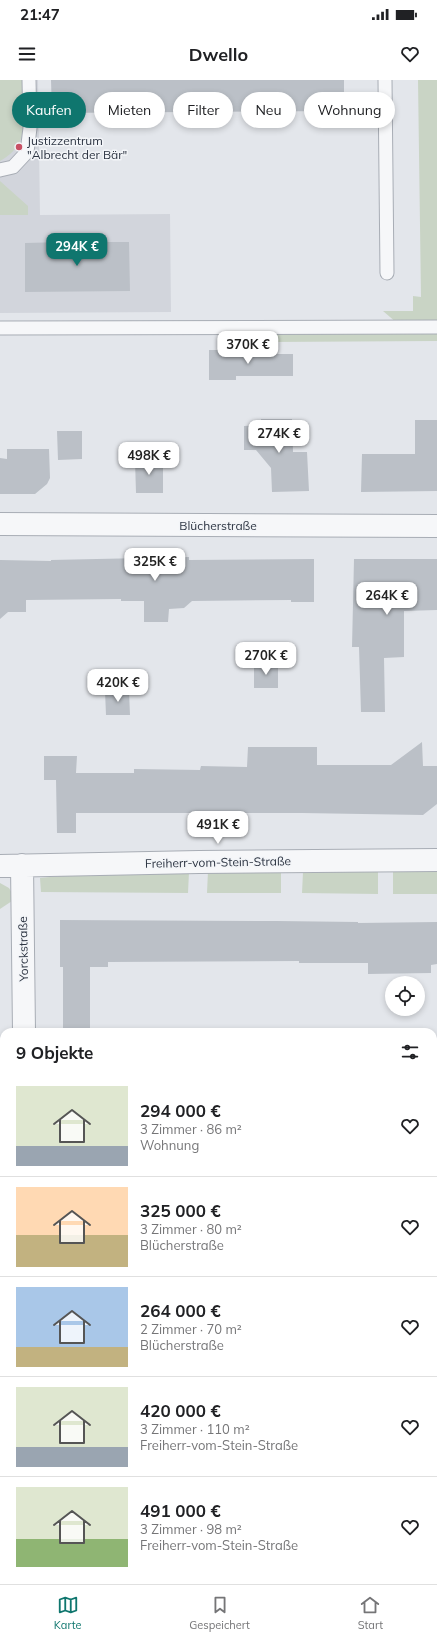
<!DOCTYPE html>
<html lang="de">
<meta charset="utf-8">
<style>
:root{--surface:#fff;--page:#f2f2f2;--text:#202124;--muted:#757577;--line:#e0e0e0;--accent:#0f766e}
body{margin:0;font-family:Mulish,sans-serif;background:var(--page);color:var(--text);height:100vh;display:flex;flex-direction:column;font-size:15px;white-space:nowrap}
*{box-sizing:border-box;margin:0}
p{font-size:13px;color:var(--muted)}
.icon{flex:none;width:22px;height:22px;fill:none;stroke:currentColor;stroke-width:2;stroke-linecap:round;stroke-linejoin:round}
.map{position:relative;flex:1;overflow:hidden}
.side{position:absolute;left:0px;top:948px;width:437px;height:556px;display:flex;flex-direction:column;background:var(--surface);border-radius:12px 12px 0 0;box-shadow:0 2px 6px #0003}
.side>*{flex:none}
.hud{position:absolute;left:12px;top:12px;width:413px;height:36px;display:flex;gap:8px}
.buttons{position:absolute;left:385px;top:896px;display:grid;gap:8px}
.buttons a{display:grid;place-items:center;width:40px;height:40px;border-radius:50%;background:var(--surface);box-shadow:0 2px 6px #0003;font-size:20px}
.price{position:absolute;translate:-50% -34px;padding:0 9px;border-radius:8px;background:#fff;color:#222;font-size:13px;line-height:26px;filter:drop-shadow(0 1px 2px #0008)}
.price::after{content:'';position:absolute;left:50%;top:24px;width:12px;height:9px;margin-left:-6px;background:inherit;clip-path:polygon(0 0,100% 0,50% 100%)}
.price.current{background:var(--accent);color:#fff}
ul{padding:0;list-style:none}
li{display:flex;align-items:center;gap:12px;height:100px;padding:0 16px}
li+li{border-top:1px solid var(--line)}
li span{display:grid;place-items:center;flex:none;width:112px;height:80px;border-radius:0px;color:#555}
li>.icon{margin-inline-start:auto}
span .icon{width:48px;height:48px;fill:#fffc;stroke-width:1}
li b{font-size:17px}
h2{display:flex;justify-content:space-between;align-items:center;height:48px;padding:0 16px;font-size:17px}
.tag{padding:0 14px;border-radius:18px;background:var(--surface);box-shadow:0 2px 6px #0003;font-size:14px;line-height:36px}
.tag.current{background:var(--accent);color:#fff}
.status{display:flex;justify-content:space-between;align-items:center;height:28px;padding:0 20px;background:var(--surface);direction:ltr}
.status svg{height:11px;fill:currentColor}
header{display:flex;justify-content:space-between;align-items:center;height:52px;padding:0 16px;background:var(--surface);font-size:18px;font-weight:700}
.menu{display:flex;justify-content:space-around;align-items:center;height:56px;border-top:1px solid var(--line);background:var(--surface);font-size:11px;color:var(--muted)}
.menu a{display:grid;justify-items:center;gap:2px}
.menu .current{color:var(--accent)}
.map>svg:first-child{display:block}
</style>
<div class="status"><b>21:47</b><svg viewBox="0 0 49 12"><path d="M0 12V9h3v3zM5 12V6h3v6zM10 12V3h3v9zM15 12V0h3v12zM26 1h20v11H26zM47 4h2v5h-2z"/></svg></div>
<header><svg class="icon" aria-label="menu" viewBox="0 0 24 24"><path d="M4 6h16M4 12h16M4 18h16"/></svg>Dwello<svg class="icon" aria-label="heart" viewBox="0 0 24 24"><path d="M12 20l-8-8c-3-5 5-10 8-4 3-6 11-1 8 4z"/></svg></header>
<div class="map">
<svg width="437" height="1504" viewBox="0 0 437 1504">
<rect width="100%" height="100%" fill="#e3e6eb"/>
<path fill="#d2d5dc" d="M0,0H38L40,135L170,134L171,232L0,233Z"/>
<path fill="#c9d4c5" d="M0,0H22C22,17 26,42 21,58C18,68 9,76 0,81Z
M418,0H437V242L397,243L383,231H413V216L421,217Z
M0,101L28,126V135H0Z
M437,252V261L270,262L269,253Z
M208,791L281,792V813H207Z
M189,792L188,813L41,812L40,798L89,793Z
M303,792H378V814L302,813Z
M393,792H437V814H393Z
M0,803L9,808L13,815L12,821L0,829Z"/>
<path fill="#bbc0c7" d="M51,0H344V31L52,33Z
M64,162H129L130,211L25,212V163Z
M209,270H236V274H293V296H236V300H209Z
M261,339H292L293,372H307L309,411L272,412L271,388L256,370H244V346L261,345Z
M415,340H437V411L361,412L362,374H415Z
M57,351H82V379L58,380Z
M7,369H49L50,398L47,404L35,414H0V378L7,379Z
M163,379V413H136L135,380Z
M189,477V480L314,479V522H291V520L192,521L184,528L169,529L168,542H144V521H121V519L26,520V532H8L0,539V480L51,481V480Z
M354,479H437V530L404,531V577L384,578L385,632H361L359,567H352Z
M254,584H278V608H254Z
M105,611H129L130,635H106Z
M422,662L423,686H437V724L423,735L302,733H76V753H57L56,700H44V676H77L76,693H134V689L200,690L201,686L247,687L248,667H317V685H391Z
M60,840L277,841L358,842V843L437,842V884L431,885V893L368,894V883H299V881L108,882V887H90V952H63V887H60Z"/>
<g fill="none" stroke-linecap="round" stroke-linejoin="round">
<g stroke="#a8adb5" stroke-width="15">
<path id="service" d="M385,0L387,193
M0,90L13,87L27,72L30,48L29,0
M0,248L437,247"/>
</g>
<g stroke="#a8adb5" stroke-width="24">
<path id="minor" d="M0,444L437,446
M22,785L24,952
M0,786L199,782L437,780
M433,1062H437
M0,1340H4
M433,1344H437"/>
</g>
<use href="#service" stroke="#f6f7f9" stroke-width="13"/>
<use href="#minor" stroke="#f6f7f9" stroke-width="22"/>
</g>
<circle fill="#c85064" stroke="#f3f5f8" stroke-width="1.5" cx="19" cy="67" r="4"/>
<g text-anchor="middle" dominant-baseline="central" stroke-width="3" stroke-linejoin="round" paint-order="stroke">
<g font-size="12" fill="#2c3442" stroke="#f3f5f8" text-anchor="start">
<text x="27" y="60">Justizzentrum<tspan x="27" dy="14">"Albrecht der Bär"</tspan></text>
</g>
<g font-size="12" fill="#2c3442" stroke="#f3f5f8">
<text x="218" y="445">Blücherstraße</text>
<text transform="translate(218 782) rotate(-1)">Freiherr-vom-Stein-Straße</text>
<text transform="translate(23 869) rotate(-91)">Yorckstraße</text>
</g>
</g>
</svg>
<div class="buttons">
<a><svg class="icon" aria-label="locate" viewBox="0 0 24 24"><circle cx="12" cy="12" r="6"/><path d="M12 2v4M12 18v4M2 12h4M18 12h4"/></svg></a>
</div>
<b class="price current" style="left:77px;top:187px">294K €</b>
<b class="price" style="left:248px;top:285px">370K €</b>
<b class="price" style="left:279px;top:374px">274K €</b>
<b class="price" style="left:149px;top:396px">498K €</b>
<b class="price" style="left:155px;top:502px">325K €</b>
<b class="price" style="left:387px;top:536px">264K €</b>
<b class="price" style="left:266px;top:596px">270K €</b>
<b class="price" style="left:118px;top:623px">420K €</b>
<b class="price" style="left:218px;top:765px">491K €</b>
<div class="hud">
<a class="tag current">Kaufen</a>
<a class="tag">Mieten</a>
<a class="tag">Filter</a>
<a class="tag">Neu</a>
<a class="tag">Wohnung</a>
</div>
<section class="side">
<h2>9 Objekte<svg class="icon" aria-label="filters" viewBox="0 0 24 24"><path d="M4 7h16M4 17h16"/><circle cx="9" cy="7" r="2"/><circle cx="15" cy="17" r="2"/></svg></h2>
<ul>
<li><span style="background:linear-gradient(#dfe7d0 75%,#9aa5b1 0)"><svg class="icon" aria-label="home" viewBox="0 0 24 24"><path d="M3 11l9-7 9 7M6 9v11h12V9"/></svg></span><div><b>294 000 €</b><p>3 Zimmer · 86 m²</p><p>Wohnung</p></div><svg class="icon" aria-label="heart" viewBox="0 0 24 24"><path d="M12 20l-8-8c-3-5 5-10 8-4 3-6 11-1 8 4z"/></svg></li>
<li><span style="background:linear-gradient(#ffd9b3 60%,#c2b280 0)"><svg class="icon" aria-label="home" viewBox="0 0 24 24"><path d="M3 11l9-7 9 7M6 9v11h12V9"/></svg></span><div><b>325 000 €</b><p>3 Zimmer · 80 m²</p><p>Blücherstraße</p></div><svg class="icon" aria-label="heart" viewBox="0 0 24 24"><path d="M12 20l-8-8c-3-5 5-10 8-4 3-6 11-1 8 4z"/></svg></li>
<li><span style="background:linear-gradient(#a9c7e8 75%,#c2b280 0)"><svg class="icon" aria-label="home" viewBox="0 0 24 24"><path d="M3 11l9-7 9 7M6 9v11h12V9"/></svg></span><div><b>264 000 €</b><p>2 Zimmer · 70 m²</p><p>Blücherstraße</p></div><svg class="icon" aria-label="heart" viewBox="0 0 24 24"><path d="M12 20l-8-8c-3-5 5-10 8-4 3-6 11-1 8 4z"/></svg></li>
<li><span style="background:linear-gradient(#dfe7d0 75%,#9aa5b1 0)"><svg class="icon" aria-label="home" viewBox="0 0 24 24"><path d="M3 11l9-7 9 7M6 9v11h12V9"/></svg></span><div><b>420 000 €</b><p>3 Zimmer · 110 m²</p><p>Freiherr-vom-Stein-Straße</p></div><svg class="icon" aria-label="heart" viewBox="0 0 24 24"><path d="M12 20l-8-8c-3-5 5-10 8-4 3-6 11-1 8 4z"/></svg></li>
<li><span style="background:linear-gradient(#dfe7d0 65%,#8fb573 0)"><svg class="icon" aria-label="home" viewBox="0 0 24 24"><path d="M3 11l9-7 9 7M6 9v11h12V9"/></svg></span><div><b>491 000 €</b><p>3 Zimmer · 98 m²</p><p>Freiherr-vom-Stein-Straße</p></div><svg class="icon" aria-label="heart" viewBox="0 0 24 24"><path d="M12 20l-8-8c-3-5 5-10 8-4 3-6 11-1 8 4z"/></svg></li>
</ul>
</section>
</div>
<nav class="menu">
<a class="current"><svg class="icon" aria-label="map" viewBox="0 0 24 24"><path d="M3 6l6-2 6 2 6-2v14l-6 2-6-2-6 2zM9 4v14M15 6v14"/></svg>Karte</a>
<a><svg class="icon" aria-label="saved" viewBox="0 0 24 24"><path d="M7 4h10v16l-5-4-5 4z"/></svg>Gespeichert</a>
<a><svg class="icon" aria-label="home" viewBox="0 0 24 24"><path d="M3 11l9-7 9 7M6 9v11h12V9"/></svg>Start</a>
</nav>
